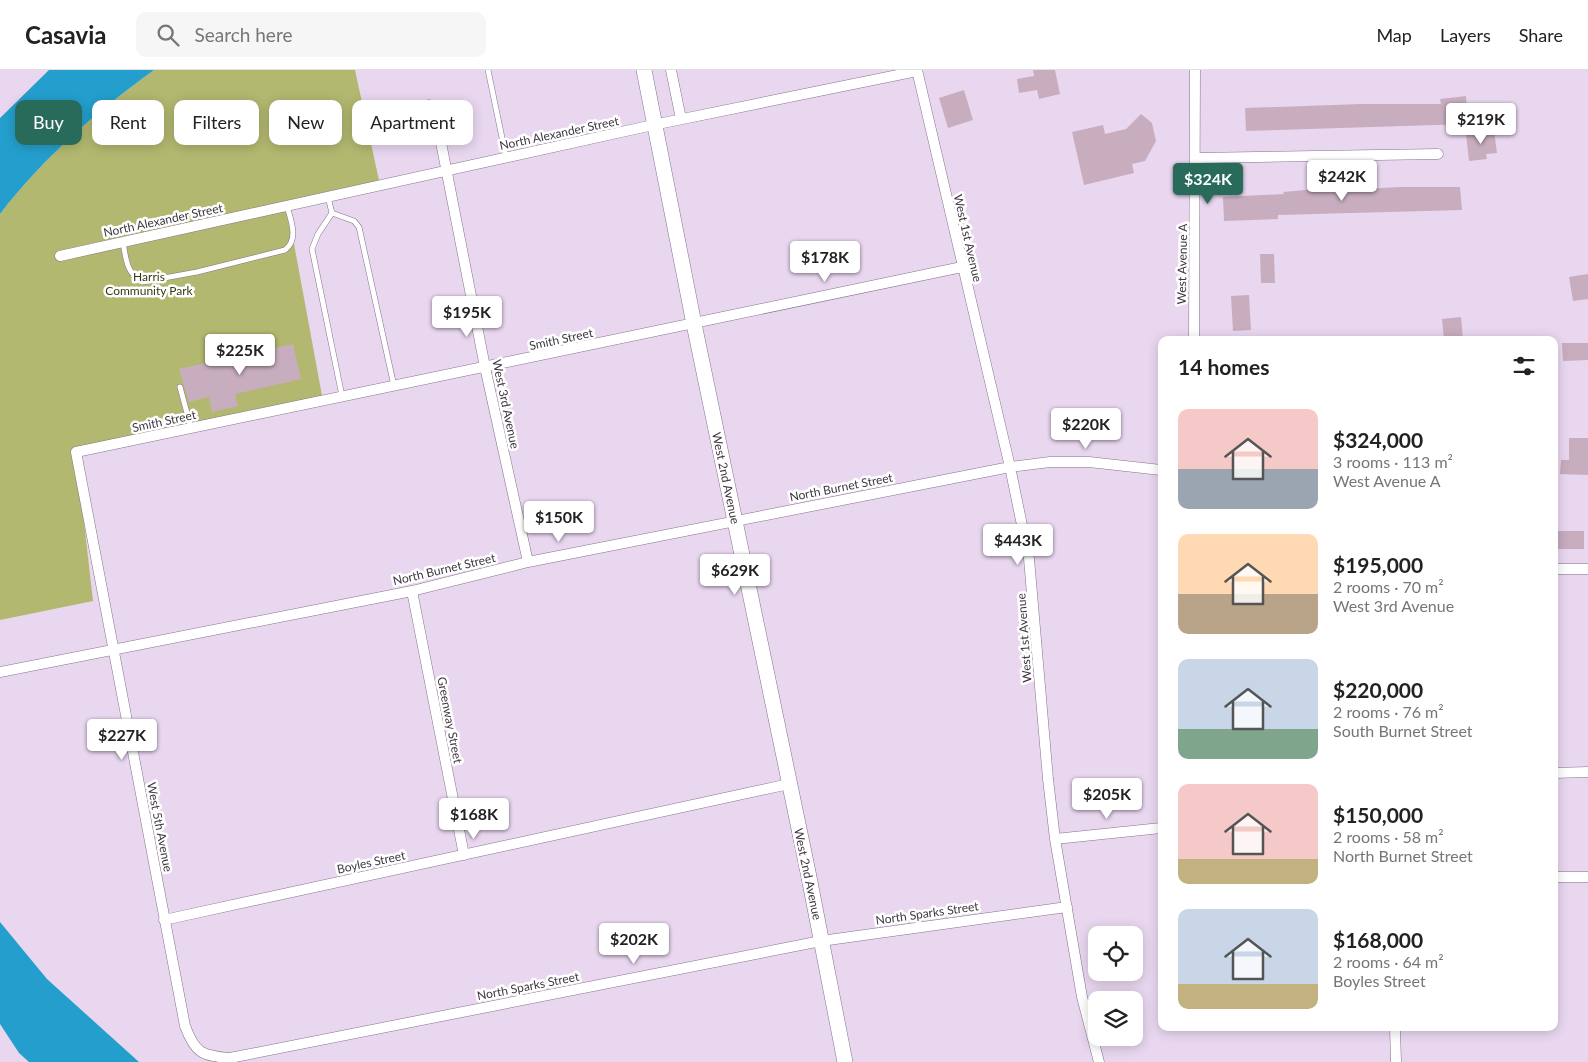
<!DOCTYPE html>
<meta charset="utf-8">
<style>
:root{--surface:#fff;--page:#f6f6f6;--text:#222;--muted:#767676;--line:#e0e0e0;--accent:#296b5b}
body{margin:0;font-family:Lato,sans-serif;background:var(--page);color:var(--text);height:100vh;display:flex;flex-direction:column;font-size:19px;white-space:nowrap}
*{box-sizing:border-box;margin:0}
p{font-size:16px;color:var(--muted)}
.icon{flex:none;width:28px;height:28px;fill:none;stroke:currentColor;stroke-width:2;stroke-linecap:round;stroke-linejoin:round}
.map{position:relative;flex:1;overflow:hidden}
.sheet{position:absolute;left:1158px;top:266px;width:400px;height:695px;display:flex;flex-direction:column;background:var(--surface);border-radius:10px;box-shadow:0 2px 12px #0003}
.sheet>*{flex:none}
.top-card{position:absolute;left:15px;top:30px;width:475px;height:45px;display:flex;gap:10px}
.tools{position:absolute;left:1088px;top:856px;display:grid;gap:10px}
.tools a{display:grid;place-items:center;width:55px;height:55px;border-radius:10px;background:var(--surface);box-shadow:0 2px 12px #0003;font-size:25px}
.price{position:absolute;translate:-50% -42px;padding:0 11px;border-radius:5px;background:#fff;color:#222;font-size:16px;line-height:32px;filter:drop-shadow(0 1px 2px #0008)}
.price::after{content:'';position:absolute;left:50%;top:30px;width:15px;height:11px;margin-left:-8px;background:inherit;clip-path:polygon(0 0,100% 0,50% 100%)}
.price.selected{background:var(--accent);color:#fff}
ul{padding:0;list-style:none}
li{display:flex;align-items:center;gap:15px;height:125px;padding:0 20px}
li span{display:grid;place-items:center;flex:none;width:140px;height:100px;border-radius:10px;color:#555}
li>.icon{margin-inline-start:auto}
span .icon{width:60px;height:60px;fill:#fffc;stroke-width:1}
li b{font-size:21px}
h2{display:flex;justify-content:space-between;align-items:center;height:60px;padding:0 20px;font-size:21px}
.chip{padding:0 18px;border-radius:10px;background:var(--surface);box-shadow:0 2px 12px #0003;font-size:18px;line-height:45px}
.chip.selected{background:var(--accent);color:#fff}
header{display:flex;align-items:center;gap:30px;box-sizing:border-box;height:70px;padding:0 25px;background:var(--surface);border-bottom:1px solid var(--line)}
header strong{font-size:24px}
nav{display:flex;gap:28px;margin-inline-start:auto;font-size:18px}
.search{width:350px;height:45px;background:var(--page);display:flex;align-items:center;gap:12px;box-sizing:border-box;padding:0 18px;border-radius:10px;color:var(--muted);font-size:19px}
.map>svg:first-child{display:block}
</style>
<header>
<strong>Casavia</strong>
<div class="search"><svg class="icon" aria-label="search" viewBox="0 0 24 24"><circle cx="10" cy="10" r="6"/><path d="M15 15l6 6"/></svg>Search here</div>
<nav><a>Map</a><a>Layers</a><a>Share</a></nav>
</header>
<div class="map">
<svg width="1588" height="992" viewBox="0 0 1588 992">
<rect width="100%" height="100%" fill="#e9d7f0"/>
<path fill="#b2b870" d="M154,0H355L380,115L287,136L323,331L76,382L93,531L0,550V144C43,88 97,41 154,0Z"/>
<path fill="#249fcd" d="M49,0H154C97,41 43,88 0,144V48Z
M0,852L47,909L139,992H29L19,983L0,954Z"/>
<path fill="#c8adbf" d="M1033,0H1055L1060,24L1039,29L1037,20L1019,23L1017,9L1034,6Z
M964,20L973,50L948,58L939,28Z
M1466,26L1468,54L1246,61L1245,38L1361,34H1441L1440,29Z
M1141,44L1152,53L1156,71L1145,91L1132,94L1134,103L1084,115L1072,62L1103,55L1105,64L1126,59Z
M1494,61L1497,83L1486,84L1487,89L1469,91L1466,64Z
M1401,117H1460L1462,140L1278,145V149L1224,151L1223,127L1284,124L1283,122L1316,119L1338,118V120Z
M1260,184H1274L1275,213H1261Z
M1588,204V229L1573,231L1569,207Z
M1249,225L1251,260L1233,261L1231,226Z
M1461,247L1463,270H1444L1442,249Z
M1562,273H1588V290L1563,291Z
M293,274L301,309L235,324L238,336L212,342L209,327L189,332L179,299Z
M1569,368H1588V405L1560,404L1561,390H1569Z
M1558,461H1584V479H1558Z"/>
<g fill="none" stroke-linecap="round" stroke-linejoin="round">
<g stroke="#84738a" stroke-width="6">
<path id="lane" d="M488,0L506,87
M328,127L332,143
M123,172C126,188 126,203 142,212L197,202L285,180C299,169 291,151 287,136
M180,317L191,358
M342,326L312,179L318,164L332,143L354,151L359,157L394,316"/>
</g>
<g stroke="#84738a" stroke-width="11">
<path id="street" d="M671,0L681,49
M917,0L1010,397L1029,489L1048,709L1055,769L1082,927L1099,992
M429,35L436,47L485,297L528,492
M1196,88L1438,84
M60,186L653,55L917,1
M962,197L76,382L185,956C195,983 202,986 230,988L821,871L1067,837
M1194,270L1195,0
M1554,499H1588
M412,521L464,785
M0,602L412,521L528,492L1010,397L1050,392H1089L1161,400
M1554,703L1588,702
M1055,769L1161,758
M1554,807H1588
M164,850L789,714
M1395,958L1396,992"/>
</g>
<g stroke="#84738a" stroke-width="16">
<path id="secondary" d="M644,0L694,254L808,802L845,992"/>
</g>
<use href="#lane" stroke="#fff" stroke-width="5"/>
<use href="#street" stroke="#fff" stroke-width="10"/>
<use href="#secondary" stroke="#fff" stroke-width="15"/>
</g>
<g text-anchor="middle" dominant-baseline="central" stroke-width="5" stroke-linejoin="round" paint-order="stroke">
<g font-size="12" fill="#3e3741" stroke="#fff">
<text transform="translate(559 63) rotate(-12)">North Alexander Street</text>
<text transform="translate(163 150) rotate(-12)">North Alexander Street</text>
<text transform="translate(968 168) rotate(77)">West 1st Avenue</text>
<text transform="translate(1182 194) rotate(-89)">West Avenue A</text>
<text transform="translate(561 269) rotate(-12)">Smith Street</text>
<text transform="translate(506 334) rotate(78)">West 3rd Avenue</text>
<text transform="translate(164 351) rotate(-12)">Smith Street</text>
<text transform="translate(726 408) rotate(78)">West 2nd Avenue</text>
<text transform="translate(841 417) rotate(-11)">North Burnet Street</text>
<text transform="translate(444 499) rotate(-13)">North Burnet Street</text>
<text transform="translate(1024 568) rotate(-94)">West 1st Avenue</text>
<text transform="translate(450 650) rotate(79)">Greenway Street</text>
<text transform="translate(160 757) rotate(79)">West 5th Avenue</text>
<text transform="translate(371 792) rotate(-12)">Boyles Street</text>
<text transform="translate(808 804) rotate(78)">West 2nd Avenue</text>
<text transform="translate(927 843) rotate(-8)">North Sparks Street</text>
<text transform="translate(528 916) rotate(-11)">North Sparks Street</text>
</g>
<g font-size="12" fill="#383a11" stroke="#fff">
<text x="149" y="206">Harris<tspan x="149" dy="14">Community Park</tspan></text>
</g>
</g>
</svg>
<div class="tools">
<a><svg class="icon" aria-label="locate" viewBox="0 0 24 24"><circle cx="12" cy="12" r="6"/><path d="M12 2v4M12 18v4M2 12h4M18 12h4"/></svg></a>
<a><svg class="icon" aria-label="layers" viewBox="0 0 24 24"><path d="M12 4l9 5-9 5-9-5zM3 14l9 5 9-5"/></svg></a>
</div>
<b class="price" style="left:1481px;top:75px">$219K</b>
<b class="price" style="left:1342px;top:132px">$242K</b>
<b class="price selected" style="left:1208px;top:135px">$324K</b>
<b class="price" style="left:825px;top:213px">$178K</b>
<b class="price" style="left:467px;top:268px">$195K</b>
<b class="price" style="left:240px;top:306px">$225K</b>
<b class="price" style="left:1086px;top:380px">$220K</b>
<b class="price" style="left:559px;top:473px">$150K</b>
<b class="price" style="left:1018px;top:496px">$443K</b>
<b class="price" style="left:735px;top:526px">$629K</b>
<b class="price" style="left:122px;top:691px">$227K</b>
<b class="price" style="left:1107px;top:750px">$205K</b>
<b class="price" style="left:474px;top:770px">$168K</b>
<b class="price" style="left:634px;top:895px">$202K</b>
<div class="top-card">
<a class="chip selected">Buy</a>
<a class="chip">Rent</a>
<a class="chip">Filters</a>
<a class="chip">New</a>
<a class="chip">Apartment</a>
</div>
<section class="sheet">
<h2>14 homes<svg class="icon" aria-label="filters" viewBox="0 0 24 24"><path d="M4 7h16M4 17h16"/><circle cx="9" cy="7" r="2"/><circle cx="15" cy="17" r="2"/></svg></h2>
<ul>
<li><span style="background:linear-gradient(#f6c9c9 60%,#9aa5b1 0)"><svg class="icon" aria-label="home" viewBox="0 0 24 24"><path d="M3 11l9-7 9 7M6 9v11h12V9"/></svg></span><div><b>$324,000</b><p>3 rooms · 113 m²</p><p>West Avenue A</p></div></li>
<li><span style="background:linear-gradient(#ffd9b3 60%,#b9a48a 0)"><svg class="icon" aria-label="home" viewBox="0 0 24 24"><path d="M3 11l9-7 9 7M6 9v11h12V9"/></svg></span><div><b>$195,000</b><p>2 rooms · 70 m²</p><p>West 3rd Avenue</p></div></li>
<li><span style="background:linear-gradient(#c9d6e8 70%,#7fa58c 0)"><svg class="icon" aria-label="home" viewBox="0 0 24 24"><path d="M3 11l9-7 9 7M6 9v11h12V9"/></svg></span><div><b>$220,000</b><p>2 rooms · 76 m²</p><p>South Burnet Street</p></div></li>
<li><span style="background:linear-gradient(#f6c9c9 75%,#c2b280 0)"><svg class="icon" aria-label="home" viewBox="0 0 24 24"><path d="M3 11l9-7 9 7M6 9v11h12V9"/></svg></span><div><b>$150,000</b><p>2 rooms · 58 m²</p><p>North Burnet Street</p></div></li>
<li><span style="background:linear-gradient(#c9d6e8 75%,#c2b280 0)"><svg class="icon" aria-label="home" viewBox="0 0 24 24"><path d="M3 11l9-7 9 7M6 9v11h12V9"/></svg></span><div><b>$168,000</b><p>2 rooms · 64 m²</p><p>Boyles Street</p></div></li>
</ul>
</section>
</div>
